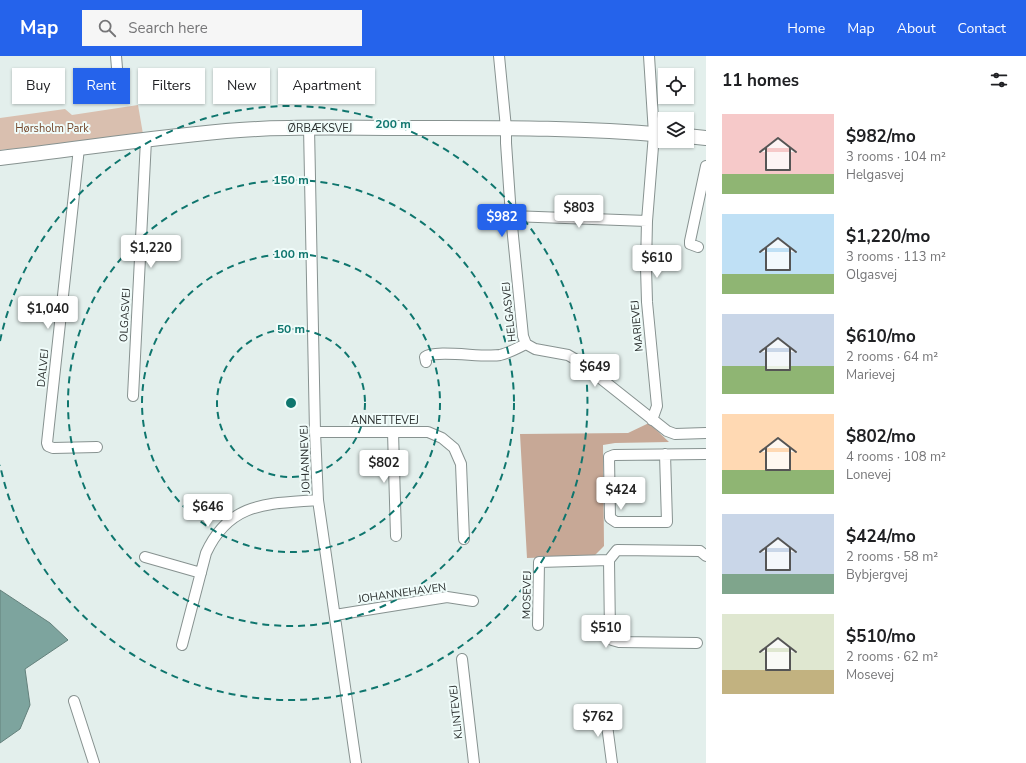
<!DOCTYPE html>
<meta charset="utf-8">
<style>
:root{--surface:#fff;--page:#f6f6f6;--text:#202124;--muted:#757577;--accent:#2563eb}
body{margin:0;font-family:"Nunito Sans",sans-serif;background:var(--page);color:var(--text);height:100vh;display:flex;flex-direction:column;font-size:15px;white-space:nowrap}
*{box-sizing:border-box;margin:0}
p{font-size:13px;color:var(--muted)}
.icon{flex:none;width:22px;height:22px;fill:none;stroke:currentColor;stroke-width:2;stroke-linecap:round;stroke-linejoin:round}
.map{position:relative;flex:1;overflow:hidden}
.side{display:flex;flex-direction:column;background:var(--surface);width:320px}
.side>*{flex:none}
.guide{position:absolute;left:12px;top:12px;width:380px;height:36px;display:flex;gap:8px}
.tools{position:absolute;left:658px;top:12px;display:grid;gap:8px}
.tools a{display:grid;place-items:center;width:36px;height:36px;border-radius:0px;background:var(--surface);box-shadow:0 1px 3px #0004;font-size:20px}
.price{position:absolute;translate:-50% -34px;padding:0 9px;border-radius:4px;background:#fff;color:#222;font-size:13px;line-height:26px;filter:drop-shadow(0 1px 2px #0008)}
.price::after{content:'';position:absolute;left:50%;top:24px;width:12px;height:9px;margin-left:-6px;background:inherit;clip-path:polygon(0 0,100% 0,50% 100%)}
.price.current{background:var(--accent);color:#fff}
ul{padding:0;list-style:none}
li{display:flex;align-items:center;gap:12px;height:100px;padding:0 16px}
li span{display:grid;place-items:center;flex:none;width:112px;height:80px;border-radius:0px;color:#555}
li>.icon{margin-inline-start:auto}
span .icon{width:48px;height:48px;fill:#fffc;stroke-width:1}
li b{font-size:17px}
h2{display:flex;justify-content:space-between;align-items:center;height:48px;padding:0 16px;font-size:17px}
.tag{padding:0 14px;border-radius:0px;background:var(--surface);box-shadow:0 1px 3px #0004;font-size:14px;line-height:36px}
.tag.current{background:var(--accent);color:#fff}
header{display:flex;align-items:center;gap:24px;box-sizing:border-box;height:56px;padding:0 20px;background:var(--accent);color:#fff}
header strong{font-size:19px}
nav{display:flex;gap:22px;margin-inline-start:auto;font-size:14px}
.search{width:280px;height:36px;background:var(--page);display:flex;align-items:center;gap:10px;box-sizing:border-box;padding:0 14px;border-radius:0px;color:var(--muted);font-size:15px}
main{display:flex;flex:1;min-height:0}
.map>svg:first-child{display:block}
</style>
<header>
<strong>Map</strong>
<div class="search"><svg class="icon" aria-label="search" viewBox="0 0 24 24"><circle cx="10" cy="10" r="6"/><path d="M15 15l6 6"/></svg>Search here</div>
<nav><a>Home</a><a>Map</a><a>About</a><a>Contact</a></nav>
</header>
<main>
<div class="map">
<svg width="706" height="707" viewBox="0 0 706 707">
<rect width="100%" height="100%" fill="#e3efec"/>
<path fill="#d9bfaf" d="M138,49L143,78L86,86L0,94V62L65,53L72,59Z"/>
<path fill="#c7a896" d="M649,367L669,386L615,387L603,389L604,490L594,500L527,502L520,378L628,377Z"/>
<path fill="#7da49e" stroke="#64817c" d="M0,534L50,567L68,584L25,613L30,649L20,673L0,687Z"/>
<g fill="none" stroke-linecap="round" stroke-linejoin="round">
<g stroke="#879290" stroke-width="12">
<path id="street" d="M116,0L117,12
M499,0L506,72V87L511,160L523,280L526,288
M649,0L654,78L647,165L646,211L647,246L657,350L652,364
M309,71L315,376L318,444L356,707
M79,92L47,387L48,390L53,392L97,391
M511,160L647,165
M698,191L690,188V185L706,110
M526,288L535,293L568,299L580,306L667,375L675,378L706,377
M426,306L425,301C435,293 484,302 500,299C509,297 517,292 526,288
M133,340L146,84
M315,376H428L442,382L454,392L461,408L464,483
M393,376L396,480
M665,398L667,466H616L610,462L609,401L614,399L706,398
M145,501L201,517
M609,504L610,578L612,584L619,586L697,587
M335,559L447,541L473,545
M538,569L539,506L609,504L617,494L700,495L706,500
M182,589L206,497C230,445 268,448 318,444
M462,603L474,707
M74,645L94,707
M605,654L612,707"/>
</g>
<g stroke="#879290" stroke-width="16">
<path id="secondary" d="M687,80L706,82
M0,102C80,93 159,80 240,74C294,70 349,72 404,72C491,72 578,71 665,79"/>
</g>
<use href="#street" stroke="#fff" stroke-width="10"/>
<use href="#secondary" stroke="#fff" stroke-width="14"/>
</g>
<g fill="none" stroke="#0f766e" stroke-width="2" stroke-dasharray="7 5">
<circle cx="291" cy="347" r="74"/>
<circle cx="291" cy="347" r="149"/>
<circle cx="291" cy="347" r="223"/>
<path d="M0 285A297 297 0 1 1 0 409"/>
</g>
<g text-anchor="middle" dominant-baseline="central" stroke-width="4" stroke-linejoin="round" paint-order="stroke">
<g font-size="11" fill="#74472b" stroke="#f0fcfa">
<text x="52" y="72">Hørsholm Park</text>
</g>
<g font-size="11" fill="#292e2d" stroke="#f0fcfa">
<text x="320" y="72">ØRBÆKSVEJ</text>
<text transform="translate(509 256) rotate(-96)">HELGASVEJ</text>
<text transform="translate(125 259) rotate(-87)">OLGASVEJ</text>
<text transform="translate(637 270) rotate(-95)">MARIEVEJ</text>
<text transform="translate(43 312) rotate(-84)">DALVEJ</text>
<text x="385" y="364">ANNETTEVEJ</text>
<text transform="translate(305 403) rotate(-92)">JOHANNEVEJ</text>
<text transform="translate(402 537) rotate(-8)">JOHANNEHAVEN</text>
<text transform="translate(527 539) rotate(-89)">MOSEVEJ</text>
<text transform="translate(456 656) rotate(-96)">KLINTEVEJ</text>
</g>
</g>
<circle cx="291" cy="347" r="6" fill="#0f766e" stroke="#f0fcfa" stroke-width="2"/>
<g font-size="12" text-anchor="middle" font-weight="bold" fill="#0f766e" stroke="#f0fcfa" stroke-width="4" stroke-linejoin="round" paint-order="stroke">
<text x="393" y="72">200 m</text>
<text x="291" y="128">150 m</text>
<text x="291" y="202">100 m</text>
<text x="291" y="277">50 m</text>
</g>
</svg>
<div class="tools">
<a><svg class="icon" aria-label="locate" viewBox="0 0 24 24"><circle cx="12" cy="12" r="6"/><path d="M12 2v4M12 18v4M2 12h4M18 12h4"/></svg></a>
<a><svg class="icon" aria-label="layers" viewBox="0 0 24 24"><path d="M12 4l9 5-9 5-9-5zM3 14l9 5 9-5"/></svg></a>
</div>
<b class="price" style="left:579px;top:173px">$803</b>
<b class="price current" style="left:502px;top:182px">$982</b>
<b class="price" style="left:151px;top:213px">$1,220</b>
<b class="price" style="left:657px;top:223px">$610</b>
<b class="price" style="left:48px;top:274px">$1,040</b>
<b class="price" style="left:595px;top:332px">$649</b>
<b class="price" style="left:384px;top:428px">$802</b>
<b class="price" style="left:621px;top:455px">$424</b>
<b class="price" style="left:208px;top:472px">$646</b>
<b class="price" style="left:606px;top:593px">$510</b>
<b class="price" style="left:598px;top:682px">$762</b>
<div class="guide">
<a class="tag">Buy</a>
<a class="tag current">Rent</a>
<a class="tag">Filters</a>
<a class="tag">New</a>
<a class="tag">Apartment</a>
</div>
</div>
<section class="side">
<h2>11 homes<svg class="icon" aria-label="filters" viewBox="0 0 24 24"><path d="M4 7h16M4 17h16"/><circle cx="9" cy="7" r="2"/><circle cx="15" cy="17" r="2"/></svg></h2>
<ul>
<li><span style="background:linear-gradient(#f6c9c9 75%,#8fb573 0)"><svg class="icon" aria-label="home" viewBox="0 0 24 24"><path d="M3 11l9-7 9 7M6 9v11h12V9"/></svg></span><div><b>$982/mo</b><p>3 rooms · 104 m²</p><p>Helgasvej</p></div></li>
<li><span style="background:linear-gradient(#bfe0f5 75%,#8fb573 0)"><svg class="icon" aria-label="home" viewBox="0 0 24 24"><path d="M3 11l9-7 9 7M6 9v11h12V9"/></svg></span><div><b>$1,220/mo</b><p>3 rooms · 113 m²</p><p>Olgasvej</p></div></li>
<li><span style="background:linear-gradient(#c9d6e8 65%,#8fb573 0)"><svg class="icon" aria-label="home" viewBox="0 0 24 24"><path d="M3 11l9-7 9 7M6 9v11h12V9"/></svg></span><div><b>$610/mo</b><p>2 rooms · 64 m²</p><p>Marievej</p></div></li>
<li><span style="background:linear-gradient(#ffd9b3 70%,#8fb573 0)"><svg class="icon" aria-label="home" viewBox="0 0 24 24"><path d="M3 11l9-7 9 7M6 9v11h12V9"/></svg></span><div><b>$802/mo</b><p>4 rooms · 108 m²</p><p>Lonevej</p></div></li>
<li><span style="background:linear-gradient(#c9d6e8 75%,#7fa58c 0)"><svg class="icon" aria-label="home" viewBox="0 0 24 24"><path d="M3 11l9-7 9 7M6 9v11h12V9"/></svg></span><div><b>$424/mo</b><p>2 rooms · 58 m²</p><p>Bybjergvej</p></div></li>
<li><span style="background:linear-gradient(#dfe7d0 70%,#c2b280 0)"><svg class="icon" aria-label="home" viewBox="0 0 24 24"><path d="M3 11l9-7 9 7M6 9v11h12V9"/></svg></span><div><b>$510/mo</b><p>2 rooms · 62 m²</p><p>Mosevej</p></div></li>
</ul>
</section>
</main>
